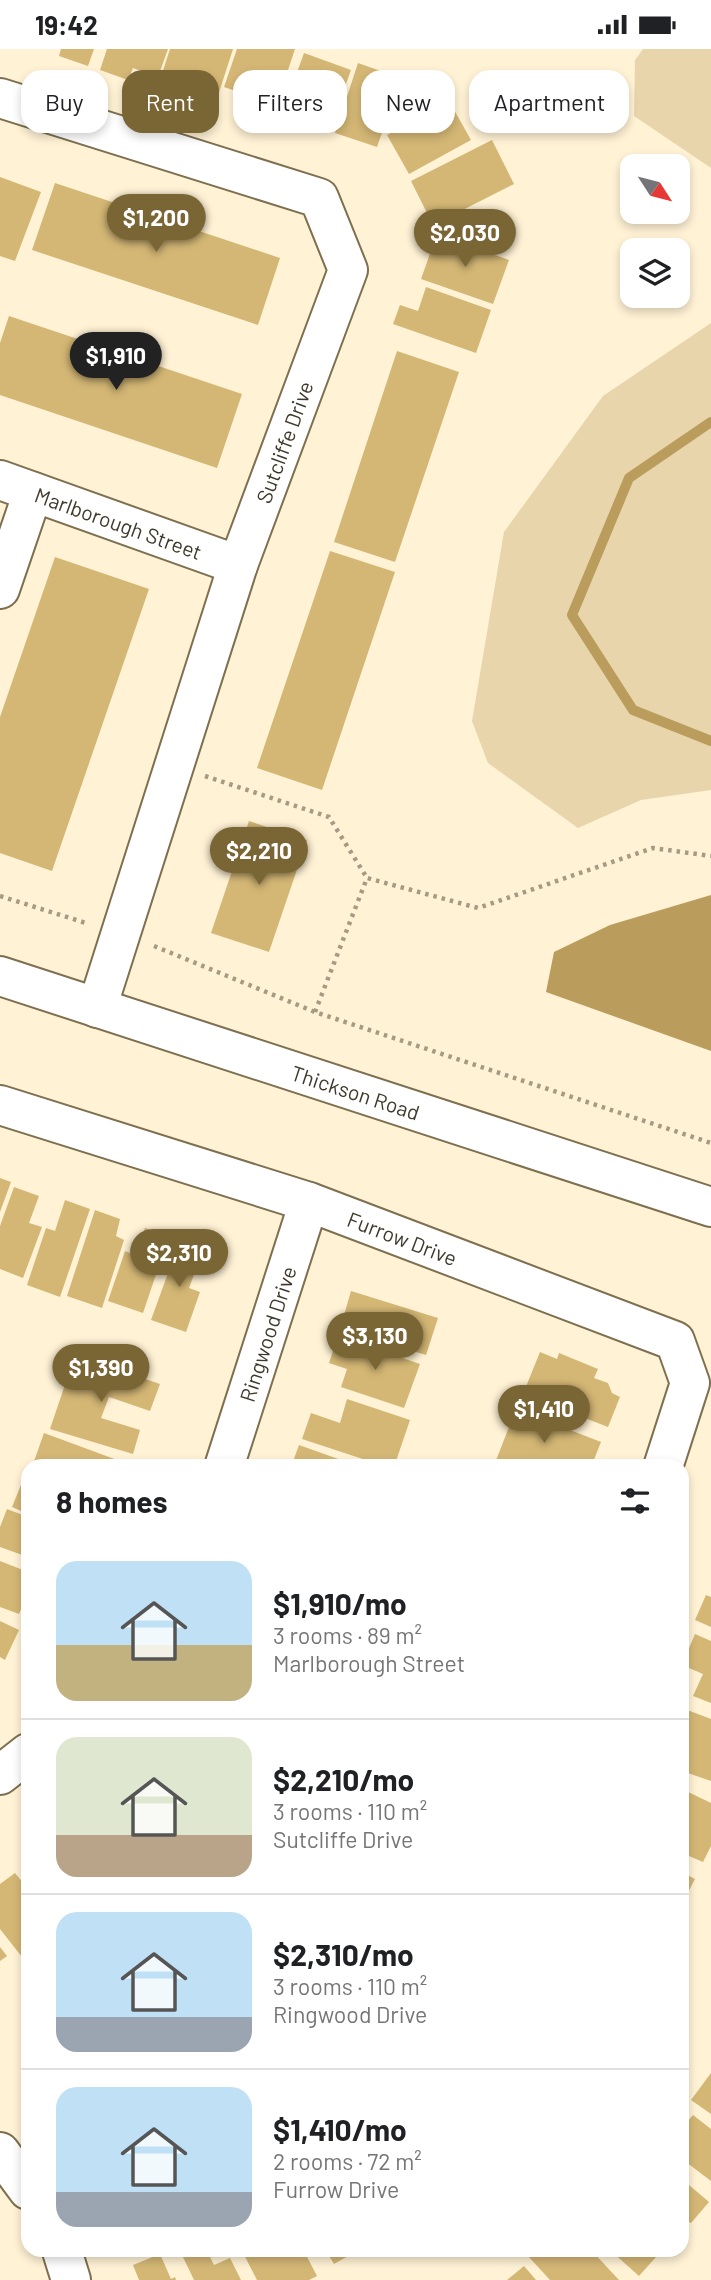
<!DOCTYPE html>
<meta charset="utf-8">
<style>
:root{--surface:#fff;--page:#f2f2f2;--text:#202124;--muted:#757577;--line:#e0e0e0;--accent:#7a6534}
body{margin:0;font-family:Barlow,sans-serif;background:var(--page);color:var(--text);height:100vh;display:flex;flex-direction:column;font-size:26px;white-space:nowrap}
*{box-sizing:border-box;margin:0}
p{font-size:23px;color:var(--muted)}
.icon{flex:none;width:38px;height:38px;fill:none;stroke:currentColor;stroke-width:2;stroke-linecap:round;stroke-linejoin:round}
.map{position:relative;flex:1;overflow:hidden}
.side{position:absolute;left:21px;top:1410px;width:668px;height:798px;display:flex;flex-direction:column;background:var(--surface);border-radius:21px;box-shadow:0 4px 10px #0003}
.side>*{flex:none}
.banner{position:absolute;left:21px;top:21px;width:670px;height:63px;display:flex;gap:14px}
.needle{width:46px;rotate:126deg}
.tools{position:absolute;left:620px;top:105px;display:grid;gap:14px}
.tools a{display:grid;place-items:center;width:70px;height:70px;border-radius:14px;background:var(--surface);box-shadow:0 4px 10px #0003;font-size:35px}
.price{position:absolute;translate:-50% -60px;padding:0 16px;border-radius:24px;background:var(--accent);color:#fff;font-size:23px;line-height:46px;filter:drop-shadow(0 2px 4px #0008)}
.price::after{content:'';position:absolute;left:50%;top:42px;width:21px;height:16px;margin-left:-10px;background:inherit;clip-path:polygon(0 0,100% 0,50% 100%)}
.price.selected{background:#222;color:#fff}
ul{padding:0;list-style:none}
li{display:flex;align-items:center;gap:21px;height:175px;padding:0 35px}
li+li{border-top:2px solid var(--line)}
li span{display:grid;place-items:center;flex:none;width:196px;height:140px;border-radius:21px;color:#555}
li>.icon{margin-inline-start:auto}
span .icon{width:84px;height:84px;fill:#fffc;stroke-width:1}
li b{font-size:30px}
h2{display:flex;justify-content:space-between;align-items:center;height:84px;padding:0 35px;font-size:30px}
.chip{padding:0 24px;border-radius:21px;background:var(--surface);box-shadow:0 4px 10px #0003;font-size:24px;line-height:63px}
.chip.selected{background:var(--accent);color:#fff}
.status{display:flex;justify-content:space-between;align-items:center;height:49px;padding:0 35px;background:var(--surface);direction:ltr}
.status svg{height:19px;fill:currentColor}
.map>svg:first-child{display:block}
</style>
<div class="status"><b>19:42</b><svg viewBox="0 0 49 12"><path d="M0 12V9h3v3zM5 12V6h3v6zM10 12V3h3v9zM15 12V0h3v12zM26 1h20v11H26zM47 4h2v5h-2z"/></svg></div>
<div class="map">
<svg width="711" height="2231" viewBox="0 0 711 2231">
<rect width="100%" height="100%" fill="#fff2d5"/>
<path fill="#e8d5ac" d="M643,0H711V119L634,67L635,11Z
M711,274V741L641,751L578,779L488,714L472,672L504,483L603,347Z"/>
<path fill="#ba9d5c" d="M711,846V1002L546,943L554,903L610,876Z"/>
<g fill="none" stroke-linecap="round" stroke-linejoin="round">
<path stroke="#ba9d5c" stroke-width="10" d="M711,373L629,429L572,566L633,661L711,692"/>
</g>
<path fill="#d4b775" d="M61,0H94L88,17L59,7Z
M107,0H168L158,28L133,19L128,31L100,21Z
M170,0H233L215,56L158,37Z
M237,0H295L271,72L248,64L253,48L224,38Z
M304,4L351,21L330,80L283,62Z
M358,14L401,29L377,98L335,84Z
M449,52L471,91L409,125L387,86Z
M492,91L514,135L433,176L411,132Z
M0,128L41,143L15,212L0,207Z
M55,134L280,209L258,276L32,201Z
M437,185L509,211L493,255L421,230Z
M426,238L491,261L476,304L393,275L400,256L418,262Z
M9,267L242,345L217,419L0,346V294Z
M397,302L459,323L395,513L334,493Z
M330,502L395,523L322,741L257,719Z
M55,508L149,540L52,822L0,804V668Z
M249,772L307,791L269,903L211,884Z
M0,1129L11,1133L0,1163Z
M14,1138L39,1147L29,1174L42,1178L23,1229L0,1220V1177Z
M65,1151L90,1160L60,1248L27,1236L46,1179L55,1182Z
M95,1161L120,1170L116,1187L124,1191L102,1259L67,1247Z
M145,1179L169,1187L143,1264L108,1252L125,1202L135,1206Z
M180,1191L204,1199L189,1239L200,1243L186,1283L151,1271Z
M351,1242L438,1269L426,1306L340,1280Z
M338,1287L420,1315L404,1359L341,1338L347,1320L329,1314Z
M540,1303L557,1310L559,1304L598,1320L594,1329L608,1334L612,1344L620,1348L608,1378L523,1345Z
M75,1306L160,1335L150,1362L109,1348L101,1369L140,1381L133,1405L50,1380Z
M347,1350L410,1371L394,1418H387L302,1390L311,1364L340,1374Z
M516,1360L601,1393L591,1418L569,1411L566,1418H503L495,1414Z
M44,1384L128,1415L127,1418H32Z
M299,1396L358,1417V1418H291Z
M25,1426L28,1427V1465L12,1458Z
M7,1460L28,1468V1508L0,1498V1478Z
M0,1512L28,1523V1549L26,1548L19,1565L0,1558Z
M706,1546L711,1548V1578L695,1571Z
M0,1572L19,1581L5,1611L0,1608Z
M695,1585L711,1592V1654L693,1647L703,1625L682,1616Z
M682,1659L711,1670V1732L682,1722Z
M682,1740L711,1754V1797L703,1813L682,1804Z
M682,1823L695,1830L682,1855Z
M15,1824L28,1840V1903L22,1908L0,1880V1835Z
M0,1898L7,1907L0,1912Z
M711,2024V2065L691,2051Z
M693,2066L711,2080V2132L682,2110V2079Z
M682,2130L709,2153L691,2174L682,2170Z
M180,2202H207L214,2216L230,2209L241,2231H194Z
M242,2202H304L317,2227L309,2231H257Z
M326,2202H357L334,2215Z
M534,2202H592L619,2231H550L528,2207Z
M611,2202H648L656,2208L639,2227Z
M160,2205L171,2230L175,2228L176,2231H139L133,2216Z
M524,2217L536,2231H507Z"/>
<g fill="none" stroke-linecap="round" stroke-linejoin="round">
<g stroke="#7d6f4f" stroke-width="42">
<g id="minor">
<path d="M0,49L319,149L348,221L238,516L97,959"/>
<path id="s1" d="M0,431L238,516"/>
<path d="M0,540L33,443"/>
<path id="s2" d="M0,1056L309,1153L675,1292L690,1334L663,1418"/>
<path id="s3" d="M224,1418L309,1153"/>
<path d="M0,1726L28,1704"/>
<path d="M0,2103L28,2141"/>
<path d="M62,2202L71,2231"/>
</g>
</g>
<g stroke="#7d6f4f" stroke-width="42">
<g id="major">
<path id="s4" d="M0,927L711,1158"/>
</g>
</g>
<path stroke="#a59b85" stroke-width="4.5" stroke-dasharray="3.5 5" stroke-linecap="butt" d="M205,727L329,768L367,829
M0,847L89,875
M154,897L315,963L711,1094
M315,963L367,829L478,859L653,799L711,807"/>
<use href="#minor" stroke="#fff" stroke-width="38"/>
<use href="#major" stroke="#fff" stroke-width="38"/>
</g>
<g text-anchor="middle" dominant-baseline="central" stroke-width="5" stroke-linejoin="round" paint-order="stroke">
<g font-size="21" fill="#3f392b" stroke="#fff">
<text transform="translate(284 393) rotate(-70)">Sutcliffe Drive</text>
<text stroke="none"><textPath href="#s1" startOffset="126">Marlborough Street</textPath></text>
<text stroke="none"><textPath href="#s4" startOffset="374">Thickson Road</textPath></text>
<text stroke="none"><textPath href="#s2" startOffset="424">Furrow Drive</textPath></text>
<text stroke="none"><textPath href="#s3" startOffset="140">Ringwood Drive</textPath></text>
</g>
</g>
</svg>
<div class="tools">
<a><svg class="needle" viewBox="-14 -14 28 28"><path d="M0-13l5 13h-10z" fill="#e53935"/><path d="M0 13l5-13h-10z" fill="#757577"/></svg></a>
<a><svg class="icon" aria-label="layers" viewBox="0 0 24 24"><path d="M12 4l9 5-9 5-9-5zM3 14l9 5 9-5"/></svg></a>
</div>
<b class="price" style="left:156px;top:205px">$1,200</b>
<b class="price" style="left:465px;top:220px">$2,030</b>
<b class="price selected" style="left:116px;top:343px">$1,910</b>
<b class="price" style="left:259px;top:838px">$2,210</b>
<b class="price" style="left:179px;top:1240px">$2,310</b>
<b class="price" style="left:375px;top:1323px">$3,130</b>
<b class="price" style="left:101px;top:1355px">$1,390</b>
<b class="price" style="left:544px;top:1396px">$1,410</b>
<div class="banner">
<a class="chip">Buy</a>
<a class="chip selected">Rent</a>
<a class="chip">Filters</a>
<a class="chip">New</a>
<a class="chip">Apartment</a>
</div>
<section class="side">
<h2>8 homes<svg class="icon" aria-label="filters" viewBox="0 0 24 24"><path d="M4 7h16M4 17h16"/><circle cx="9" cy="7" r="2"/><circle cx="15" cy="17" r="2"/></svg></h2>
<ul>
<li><span style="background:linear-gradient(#bfe0f5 60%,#c2b280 0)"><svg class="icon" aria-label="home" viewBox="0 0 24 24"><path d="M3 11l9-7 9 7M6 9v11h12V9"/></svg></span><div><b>$1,910/mo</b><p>3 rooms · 89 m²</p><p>Marlborough Street</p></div></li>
<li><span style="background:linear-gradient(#dfe7d0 70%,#b9a48a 0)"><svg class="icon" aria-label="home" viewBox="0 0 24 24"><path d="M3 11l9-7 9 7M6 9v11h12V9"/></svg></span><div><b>$2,210/mo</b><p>3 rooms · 110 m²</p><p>Sutcliffe Drive</p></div></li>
<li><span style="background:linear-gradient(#bfe0f5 75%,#9aa5b1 0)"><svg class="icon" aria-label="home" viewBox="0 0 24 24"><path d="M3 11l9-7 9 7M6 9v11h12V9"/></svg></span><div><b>$2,310/mo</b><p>3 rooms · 110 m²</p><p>Ringwood Drive</p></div></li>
<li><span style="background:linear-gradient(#bfe0f5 75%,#9aa5b1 0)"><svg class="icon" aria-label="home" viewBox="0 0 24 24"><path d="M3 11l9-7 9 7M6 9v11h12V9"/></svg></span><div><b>$1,410/mo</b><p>2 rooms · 72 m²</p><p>Furrow Drive</p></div></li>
</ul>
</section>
</div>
